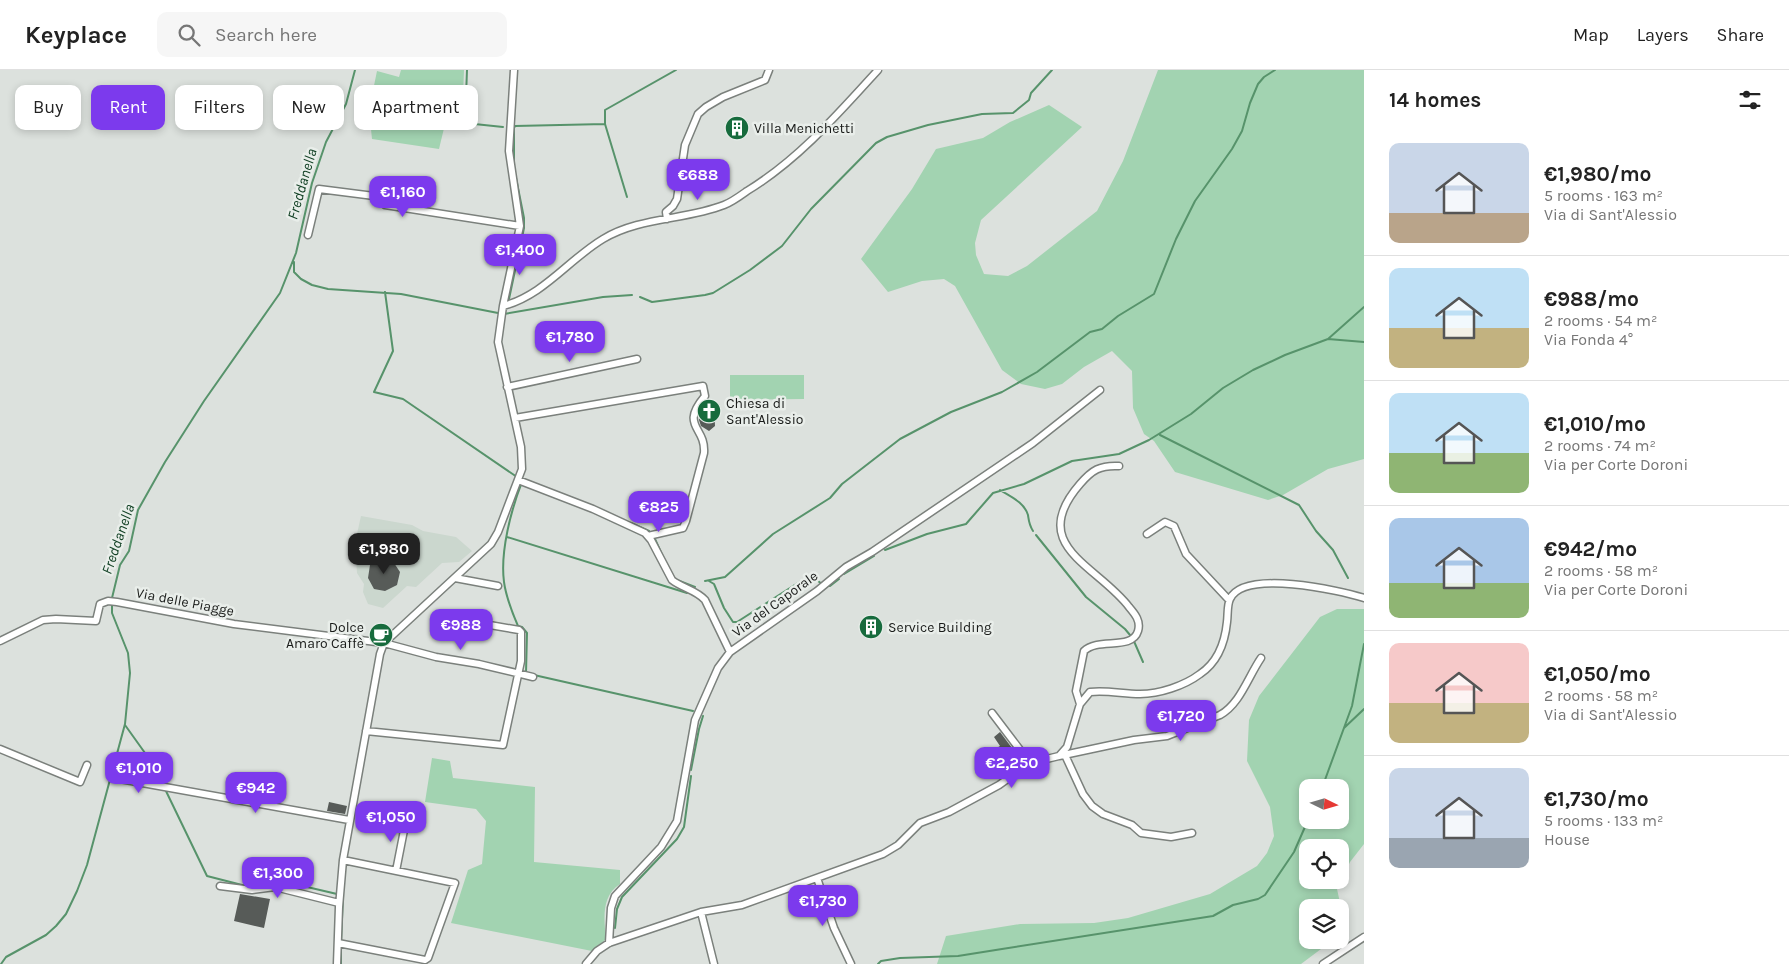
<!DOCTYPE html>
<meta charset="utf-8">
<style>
:root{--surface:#fff;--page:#f6f6f6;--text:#222;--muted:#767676;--line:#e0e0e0;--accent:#7c3aed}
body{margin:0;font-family:Karla,sans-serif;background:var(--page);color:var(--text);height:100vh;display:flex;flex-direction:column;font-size:19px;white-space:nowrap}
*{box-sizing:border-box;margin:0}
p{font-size:16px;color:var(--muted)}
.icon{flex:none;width:28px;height:28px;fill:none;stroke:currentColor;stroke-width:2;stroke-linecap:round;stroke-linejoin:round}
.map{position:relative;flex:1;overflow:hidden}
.panel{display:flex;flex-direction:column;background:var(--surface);width:425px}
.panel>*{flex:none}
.top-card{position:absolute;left:15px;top:15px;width:475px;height:45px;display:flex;gap:10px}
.needle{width:32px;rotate:95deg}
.controls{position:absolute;left:1299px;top:709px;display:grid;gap:10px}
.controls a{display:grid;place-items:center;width:50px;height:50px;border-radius:10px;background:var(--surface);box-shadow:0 2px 8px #0003;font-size:25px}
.price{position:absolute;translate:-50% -42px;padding:0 11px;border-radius:10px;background:var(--accent);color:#fff;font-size:16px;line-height:32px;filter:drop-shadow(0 1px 2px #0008)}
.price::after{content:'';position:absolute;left:50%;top:30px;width:15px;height:11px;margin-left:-8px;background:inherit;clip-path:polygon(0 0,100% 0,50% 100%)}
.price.selected{background:#222;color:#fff}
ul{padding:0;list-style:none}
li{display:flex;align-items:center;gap:15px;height:125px;padding:0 25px}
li+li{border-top:1px solid var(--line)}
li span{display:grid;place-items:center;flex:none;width:140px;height:100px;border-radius:10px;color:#555}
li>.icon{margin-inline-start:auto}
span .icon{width:60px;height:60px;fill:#fffc;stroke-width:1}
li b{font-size:21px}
h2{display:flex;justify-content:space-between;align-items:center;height:60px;padding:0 25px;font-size:21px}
.pill{padding:0 18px;border-radius:10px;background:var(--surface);box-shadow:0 2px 8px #0003;font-size:18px;line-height:45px}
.pill.selected{background:var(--accent);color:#fff}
header{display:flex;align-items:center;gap:30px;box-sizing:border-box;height:70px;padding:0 25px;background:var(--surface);border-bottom:1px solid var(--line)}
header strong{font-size:24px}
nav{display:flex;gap:28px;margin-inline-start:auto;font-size:18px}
.search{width:350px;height:45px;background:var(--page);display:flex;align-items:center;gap:12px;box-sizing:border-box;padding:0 18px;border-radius:10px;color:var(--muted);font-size:19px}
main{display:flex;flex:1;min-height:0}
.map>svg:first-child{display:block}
</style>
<header>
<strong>Keyplace</strong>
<div class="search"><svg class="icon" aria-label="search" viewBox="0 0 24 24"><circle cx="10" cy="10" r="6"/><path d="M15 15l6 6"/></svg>Search here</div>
<nav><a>Map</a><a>Layers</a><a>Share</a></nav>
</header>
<main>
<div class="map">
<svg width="1364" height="894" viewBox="0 0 1364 894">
<rect width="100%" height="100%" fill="#dce1dd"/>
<path fill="#cbd7ce" d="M361,446L412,455L423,461L456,467L472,481L459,492L442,493L416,517L407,516L383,538L368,534L363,522L364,514L357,503L355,473Z"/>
<path fill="#a2d3b1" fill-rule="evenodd" d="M401,0H464L462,52L446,50L439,79L372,69L369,40L377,1L399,7Z
M1158,0H1364V389L1328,399L1283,425L1268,430L1175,402L1154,371L1144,364L1133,338L1132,301L1112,281L1084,297L1062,314L1045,319L1021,314L1002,300L955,216L944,209L922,211L888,222L861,189L912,119L936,79L983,68L1010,52L1049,35L1082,57L981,150L975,173L976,185L984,204L1008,206L1027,196L1097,141L1123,91Z
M730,305H804V329L730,330Z
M1337,539H1364V774L1350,792L1337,819L1346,860L1340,865V838H1308V870H1333L1301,894H937L946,866L1020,854L1094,853L1128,848L1210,824L1257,796L1267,783L1274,766L1270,737L1247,691L1249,650L1259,626L1320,547ZM1308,718H1340V750H1308ZM1308,778H1340V810H1308Z
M432,688L450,691L453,708L535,717L534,792L620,800V814C601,826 604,849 606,869L592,881L451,853L468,800L482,794L486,751L476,739L425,732Z"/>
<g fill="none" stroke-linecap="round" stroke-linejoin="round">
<path stroke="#57936b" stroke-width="2" d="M467,0L465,53L503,57
M514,58L515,56L605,54
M514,96V58
M627,127L605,54V40L676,0
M294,192V202L301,209L312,215L328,219L401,224L498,243
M385,222L393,281L374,322L403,329L517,407
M640,227L652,232L705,225L713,223L750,200L782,176L811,139L876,73L887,67L928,55L982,44L1013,43L1029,30L1031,23L1052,0
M509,229L524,158V148L516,108
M504,244L603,227L632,225
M1328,269L1364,272
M1160,365L1299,435L1316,461L1333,480L1348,508
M522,412C511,440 500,482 504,512C506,527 512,542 518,556L522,557L527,563L526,603
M1000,420C1011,427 1024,432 1028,445C1029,452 1029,455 1033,461
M631,453L649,461
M1036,465L1086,527L1125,559L1130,565
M507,467L687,523
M655,469L663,487
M885,480L927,464L966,454L993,423L1024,414L1072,391L1119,384L1149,370L1191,344L1223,318L1253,300L1285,285L1328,269L1364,237
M844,504L874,486
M677,510L695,517
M705,511L725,507L773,464L830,428L842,414L900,369L951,342L1002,322L1037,302L1090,262L1102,259L1118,246L1154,224L1176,169L1195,131L1232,79L1242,61L1250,33L1258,14L1264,7L1275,0
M709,511L714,514L724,538L733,552H737L804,509L814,508L822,514
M826,515L830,516L839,509
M1133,569L1143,592
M534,605L693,641
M125,655L150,690L162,714
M1344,658L1364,639
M691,700L699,659L703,646
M1322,718L1352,636L1364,574
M165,719L207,806L246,816
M253,817L260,806L337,824
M615,858L617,839L622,827L677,769L684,757L691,706
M341,872L343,826
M1,894L6,887L46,865L56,856L66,844L77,821L87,795L125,654L130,603L128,583L112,543V528L120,495L129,481L138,440L165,392L204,331L280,223L296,183L312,113L326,72L346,34L355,0
M341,894V876
M878,894L881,891L900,888L958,886L1002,879L1213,846L1233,835L1258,829L1265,825L1294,782L1308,750"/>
</g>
<path fill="#575b58" d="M736,49L744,52L739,67L730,64Z
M705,334H714L715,356L709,361L701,356L699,350V348H704Z
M382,488L392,490L400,502L397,515L385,521L374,519L368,508L370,495Z
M874,549L880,555L867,566L862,560Z
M1000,662L1012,678L1000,686L995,679L1000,676L994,667Z
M329,732L347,736L345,744L327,741Z
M240,824L270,829L264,858L234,851Z"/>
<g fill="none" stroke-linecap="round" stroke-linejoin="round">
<g stroke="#7b807c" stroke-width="9">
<path id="minor" d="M667,149L666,142L673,136L677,129L685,75L698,44L706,37L723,27L765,10L769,0
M308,165L319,119L374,126L385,135L520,156
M503,236C544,225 568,190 603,169C639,147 686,150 724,135C732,132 740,126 747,121C798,90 838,44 878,0
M507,317L637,289
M515,348L703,316L705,326C679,357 706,356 704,383L686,451L683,458L648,466
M518,410L593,439L645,463L651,470L672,510C682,518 696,520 705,530L730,582
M1147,464L1165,452L1174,456L1186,484L1229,530
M455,508L498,516
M0,571L43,550L56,549L96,551L100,534L108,531L117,532L234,554L384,573L436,587L479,594L533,607
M1080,634L1076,621L1084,581C1098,567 1132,581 1138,561C1141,551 1135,544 1129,537C1097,495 1026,476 1080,414C1092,400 1100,395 1119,396
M992,643L1030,693
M366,661L503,675L521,591V562L519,560L478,553
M0,679L80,712L87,695
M1065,685L1083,724L1092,736L1103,744L1132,755L1141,763L1171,767L1192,763
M1059,686L1134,670L1167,666L1220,645C1240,634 1248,607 1261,588
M120,709L349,750
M396,801L406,750
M817,808L834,858L851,894
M220,816L252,820L275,817L339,833
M701,842L714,894
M338,873L425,890L428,888L455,813L343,790
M609,873L611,838L615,826L661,777L677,751L695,650L718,598L730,582L817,521L846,497L872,482L1033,373L1100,320
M337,894L339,837L343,790L380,584L384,573L491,474L498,462L522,399L521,377L498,272L503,236L520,156L509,81L514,0
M586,894L597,881L609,873L701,842L742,835L883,784L898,775L920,753L949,742L999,715L1030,693L1059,686L1067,677L1080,634L1090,622C1107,620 1123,624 1140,624C1159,624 1184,616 1200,604C1218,592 1225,572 1227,552C1228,545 1227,535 1230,529C1244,499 1339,520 1364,528
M1323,894L1364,867"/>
</g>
<use href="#minor" stroke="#fff" stroke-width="6"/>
</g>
<defs>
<g id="building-disc" transform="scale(1.25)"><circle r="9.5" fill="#176b3d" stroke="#e9eeea"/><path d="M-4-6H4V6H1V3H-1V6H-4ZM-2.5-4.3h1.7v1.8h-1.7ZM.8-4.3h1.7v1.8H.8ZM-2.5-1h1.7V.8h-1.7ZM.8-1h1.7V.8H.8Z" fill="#fff"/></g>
<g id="church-disc" transform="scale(1.25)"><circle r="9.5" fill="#176b3d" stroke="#e9eeea"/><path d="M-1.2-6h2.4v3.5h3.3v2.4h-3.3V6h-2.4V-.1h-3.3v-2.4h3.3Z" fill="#fff"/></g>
<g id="cafe-disc" transform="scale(1.25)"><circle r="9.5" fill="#176b3d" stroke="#e9eeea"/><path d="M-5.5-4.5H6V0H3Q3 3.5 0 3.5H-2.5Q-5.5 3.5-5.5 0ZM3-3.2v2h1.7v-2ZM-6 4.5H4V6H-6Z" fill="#fff"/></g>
</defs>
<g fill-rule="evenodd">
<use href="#building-disc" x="737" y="58"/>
<use href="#church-disc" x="709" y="341"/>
<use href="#building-disc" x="871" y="557"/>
<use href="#cafe-disc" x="381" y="565"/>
</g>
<g text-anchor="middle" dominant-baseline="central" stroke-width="5" stroke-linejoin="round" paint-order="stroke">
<g font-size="14" fill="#191b19" stroke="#e9eeea" text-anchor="start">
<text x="754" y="58">Villa Menichetti</text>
<text x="726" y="333">Chiesa di<tspan x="726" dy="16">Sant'Alessio</tspan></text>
<text x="364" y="557" text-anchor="end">Dolce<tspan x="364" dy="16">Amaro Caffè</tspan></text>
<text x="888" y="557">Service Building</text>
</g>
<g font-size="14" fill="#191b19" stroke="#e9eeea">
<text transform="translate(185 532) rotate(11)">Via delle Piagge</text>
<text transform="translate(775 534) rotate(-36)">Via del Caporale</text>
</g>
<g font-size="15" font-style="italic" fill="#124125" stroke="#e9eeea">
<text transform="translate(302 114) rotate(-74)">Freddanella</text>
<text transform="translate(118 469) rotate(-71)">Freddanella</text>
</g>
</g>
</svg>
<div class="controls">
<a><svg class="needle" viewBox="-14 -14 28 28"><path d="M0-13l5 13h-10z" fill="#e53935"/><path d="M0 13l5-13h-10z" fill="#767676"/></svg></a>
<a><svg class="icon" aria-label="locate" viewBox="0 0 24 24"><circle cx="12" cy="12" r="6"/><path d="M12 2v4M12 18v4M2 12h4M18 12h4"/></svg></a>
<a><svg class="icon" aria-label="layers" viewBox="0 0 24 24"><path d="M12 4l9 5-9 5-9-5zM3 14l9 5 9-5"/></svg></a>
</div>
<b class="price" style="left:698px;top:131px">€688</b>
<b class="price" style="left:403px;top:148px">€1,160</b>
<b class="price" style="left:520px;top:206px">€1,400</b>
<b class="price" style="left:570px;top:293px">€1,780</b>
<b class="price" style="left:659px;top:463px">€825</b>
<b class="price selected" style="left:384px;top:505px">€1,980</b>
<b class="price" style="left:461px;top:581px">€988</b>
<b class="price" style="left:1181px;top:672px">€1,720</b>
<b class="price" style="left:1012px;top:719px">€2,250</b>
<b class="price" style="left:139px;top:724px">€1,010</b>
<b class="price" style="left:256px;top:744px">€942</b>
<b class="price" style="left:391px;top:773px">€1,050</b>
<b class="price" style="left:278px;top:829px">€1,300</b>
<b class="price" style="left:823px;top:857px">€1,730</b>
<div class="top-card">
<a class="pill">Buy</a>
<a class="pill selected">Rent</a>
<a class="pill">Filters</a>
<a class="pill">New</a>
<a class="pill">Apartment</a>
</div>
</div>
<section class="panel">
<h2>14 homes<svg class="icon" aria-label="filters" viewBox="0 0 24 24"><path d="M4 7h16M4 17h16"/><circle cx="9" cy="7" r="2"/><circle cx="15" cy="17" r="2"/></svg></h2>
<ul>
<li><span style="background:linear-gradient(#c9d6e8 70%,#b9a48a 0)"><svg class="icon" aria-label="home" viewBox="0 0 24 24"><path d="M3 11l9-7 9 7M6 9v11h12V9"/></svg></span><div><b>€1,980/mo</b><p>5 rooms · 163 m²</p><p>Via di Sant'Alessio</p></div></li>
<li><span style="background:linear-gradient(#bfe0f5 60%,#c2b280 0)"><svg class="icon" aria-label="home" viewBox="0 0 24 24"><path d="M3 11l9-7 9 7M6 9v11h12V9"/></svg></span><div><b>€988/mo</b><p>2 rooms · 54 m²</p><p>Via Fonda 4°</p></div></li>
<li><span style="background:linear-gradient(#bfe0f5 60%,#8fb573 0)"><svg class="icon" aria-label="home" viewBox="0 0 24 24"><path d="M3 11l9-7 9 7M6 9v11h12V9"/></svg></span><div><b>€1,010/mo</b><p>2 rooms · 74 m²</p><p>Via per Corte Doroni</p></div></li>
<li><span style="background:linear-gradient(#a9c7e8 65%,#8fb573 0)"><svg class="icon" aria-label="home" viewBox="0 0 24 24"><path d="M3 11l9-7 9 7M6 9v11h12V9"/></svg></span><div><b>€942/mo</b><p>2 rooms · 58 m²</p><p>Via per Corte Doroni</p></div></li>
<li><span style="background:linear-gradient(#f6c9c9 60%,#c2b280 0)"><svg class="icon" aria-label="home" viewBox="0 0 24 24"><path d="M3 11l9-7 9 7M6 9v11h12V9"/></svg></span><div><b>€1,050/mo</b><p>2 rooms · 58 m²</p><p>Via di Sant'Alessio</p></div></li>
<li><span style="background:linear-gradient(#c9d6e8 70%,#9aa5b1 0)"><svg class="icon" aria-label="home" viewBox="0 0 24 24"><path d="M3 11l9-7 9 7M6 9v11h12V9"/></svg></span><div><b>€1,730/mo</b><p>5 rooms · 133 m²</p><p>House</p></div></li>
</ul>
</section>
</main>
